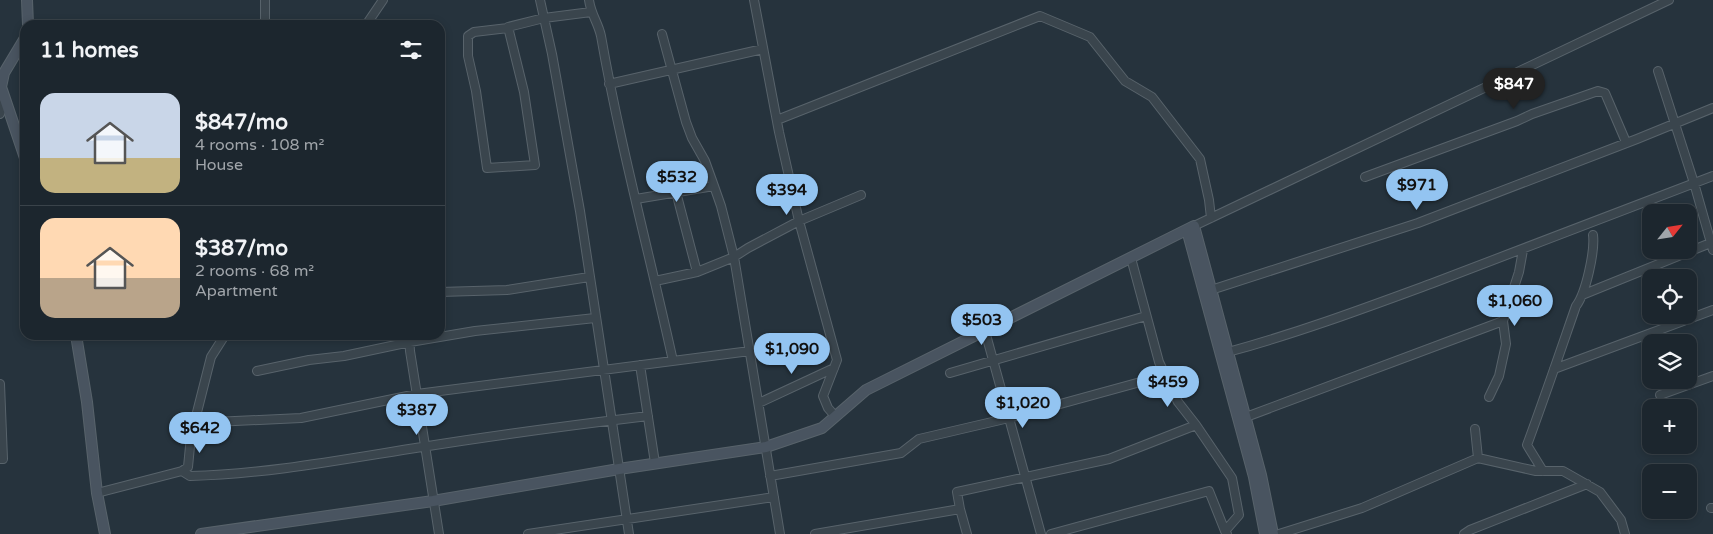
<!DOCTYPE html>
<meta charset="utf-8">
<style>
:root{--surface:#1c262e;--page:#29323a;--text:#f1f3f6;--muted:#a0a5aa;--line:#3a434a;--accent:#93c4f1}
body{margin:0;font-family:"Varela Round",sans-serif;background:var(--page);color:var(--text);height:100vh;display:flex;flex-direction:column;font-size:19px;white-space:nowrap}
*{box-sizing:border-box;margin:0}
p{font-size:16px;color:var(--muted)}
.icon{flex:none;width:28px;height:28px;fill:none;stroke:currentColor;stroke-width:2;stroke-linecap:round;stroke-linejoin:round}
.map{position:relative;flex:1;overflow:hidden}
.details{position:absolute;left:20px;top:20px;width:425px;height:320px;display:flex;flex-direction:column;background:var(--surface);border-radius:15px;box-shadow:0 2px 8px #0003,0 0 0 1px var(--line)}
.details>*{flex:none}
.needle{width:32px;rotate:60deg}
.tools{position:absolute;left:1642px;top:204px;display:grid;gap:10px}
.tools a{display:grid;place-items:center;width:55px;height:55px;border-radius:10px;background:var(--surface);box-shadow:0 2px 8px #0003,0 0 0 1px var(--line);font-size:25px}
.price{position:absolute;translate:-50% -42px;padding:0 11px;border-radius:18px;background:var(--accent);color:#111;font-size:16px;line-height:32px;filter:drop-shadow(0 1px 2px #0008)}
.price::after{content:'';position:absolute;left:50%;top:30px;width:15px;height:11px;margin-left:-8px;background:inherit;clip-path:polygon(0 0,100% 0,50% 100%)}
.price.active{background:#222;color:#fff}
ul{padding:0;list-style:none}
li{display:flex;align-items:center;gap:15px;height:125px;padding:0 20px}
li+li{border-top:1px solid var(--line)}
li span{display:grid;place-items:center;flex:none;width:140px;height:100px;border-radius:15px;color:#555}
li>.icon{margin-inline-start:auto}
span .icon{width:60px;height:60px;fill:#fffc;stroke-width:1}
li b{font-size:21px}
h2{display:flex;justify-content:space-between;align-items:center;height:60px;padding:0 20px;font-size:21px}
.map>svg:first-child{display:block}
</style>
<div class="map">
<svg width="1713" height="534" viewBox="0 0 1713 534">
<rect width="100%" height="100%" fill="#26333d"/>
<g fill="none" stroke-linecap="round" stroke-linejoin="round">
<g stroke="#58636b" stroke-width="10">
<path id="street" d="M540,0L552,54L580,211L629,534
M589,0C591,15 598,22 601,36C620,145 649,252 673,361
M754,0L779,132L799,221L837,360L823,396L828,408L835,416
M265,25V0
M366,25L383,0
M508,28L474,32L468,36V56L476,91L487,168L535,165L524,92L508,27L544,18L591,12
M662,34L686,122L692,138L705,161L714,186L721,206L734,257L780,534
M1658,71L1694,183L1713,250
M609,84L763,49
M0,114L5,99
M777,120L1040,16L1090,37L1125,81L1152,97L1200,159L1209,200L1211,218
M1365,177L1517,121L1532,114L1598,91L1605,93L1626,142
M676,192L697,272
M636,199L714,186
M1194,226L1669,0
M1131,258L1159,362L1178,402L1196,425L1232,478L1239,515L1225,531L1227,534
M655,281L697,272L734,257L748,248L799,221L861,195
M1211,290L1418,223L1637,139L1713,108
M440,292L507,290L589,277
M1582,295L1713,242
M985,331L1041,534
M409,335L410,351L439,534
M1228,352C1298,333 1365,308 1433,283C1527,248 1620,212 1713,176
M640,365L655,463
M1554,369L1713,310
M257,371L309,360L344,356L410,342L475,331L595,318
M950,373L1146,316
M0,384L3,459H0
M1660,395L1713,376
M1489,397L1499,376L1506,344L1503,321L1519,272L1523,250
M759,403L834,368
M1246,417L1503,321
M193,423L301,418L417,394L750,351
M1475,429L1478,458L1536,471H1563L1600,492L1621,520L1625,534
M182,471L190,476C268,474 345,459 422,447C497,435 573,425 648,416
M1543,471L1527,445C1544,399 1560,352 1576,306C1586,293 1595,251 1593,235
M770,476L901,453L919,439L1009,418L1155,378L1164,373
M97,493L182,471L188,467L191,436L211,357L225,335
M1711,508H1713
M960,509L967,534
M528,534L774,497
M815,534L960,509L957,492L1109,459L1196,425
M1051,534L1209,491L1225,531
M1279,534L1362,508L1478,458
M1464,534L1470,530L1587,484"/>
</g>
<g stroke="#58636b" stroke-width="12">
<path id="secondary" d="M27,0L28,25
M25,38L4,73L1,87L25,158
M1187,230L1254,477L1265,534
M76,335L87,402L97,493L105,534
M201,534L433,501L619,469L766,447L822,428L866,390L1194,226L1261,475L1273,534"/>
</g>
<use href="#street" stroke="#3a454d" stroke-width="8"/>
<use href="#secondary" stroke="#495460" stroke-width="10"/>
</g>
</svg>
<div class="tools">
<a><svg class="needle" viewBox="-14 -14 28 28"><path d="M0-13l5 13h-10z" fill="#e53935"/><path d="M0 13l5-13h-10z" fill="#a0a5aa"/></svg></a>
<a><svg class="icon" aria-label="locate" viewBox="0 0 24 24"><circle cx="12" cy="12" r="6"/><path d="M12 2v4M12 18v4M2 12h4M18 12h4"/></svg></a>
<a><svg class="icon" aria-label="layers" viewBox="0 0 24 24"><path d="M12 4l9 5-9 5-9-5zM3 14l9 5 9-5"/></svg></a>
<a>+</a>
<a>−</a>
</div>
<b class="price active" style="left:1514px;top:110px">$847</b>
<b class="price" style="left:677px;top:203px">$532</b>
<b class="price" style="left:1417px;top:211px">$971</b>
<b class="price" style="left:787px;top:216px">$394</b>
<b class="price" style="left:1515px;top:327px">$1,060</b>
<b class="price" style="left:982px;top:346px">$503</b>
<b class="price" style="left:792px;top:375px">$1,090</b>
<b class="price" style="left:1168px;top:408px">$459</b>
<b class="price" style="left:1023px;top:429px">$1,020</b>
<b class="price" style="left:417px;top:436px">$387</b>
<b class="price" style="left:200px;top:454px">$642</b>
<section class="details">
<h2>11 homes<svg class="icon" aria-label="filters" viewBox="0 0 24 24"><path d="M4 7h16M4 17h16"/><circle cx="9" cy="7" r="2"/><circle cx="15" cy="17" r="2"/></svg></h2>
<ul>
<li><span style="background:linear-gradient(#c9d6e8 65%,#c2b280 0)"><svg class="icon" aria-label="home" viewBox="0 0 24 24"><path d="M3 11l9-7 9 7M6 9v11h12V9"/></svg></span><div><b>$847/mo</b><p>4 rooms · 108 m²</p><p>House</p></div></li>
<li><span style="background:linear-gradient(#ffd9b3 60%,#b9a48a 0)"><svg class="icon" aria-label="home" viewBox="0 0 24 24"><path d="M3 11l9-7 9 7M6 9v11h12V9"/></svg></span><div><b>$387/mo</b><p>2 rooms · 68 m²</p><p>Apartment</p></div></li>
</ul>
</section>
</div>
